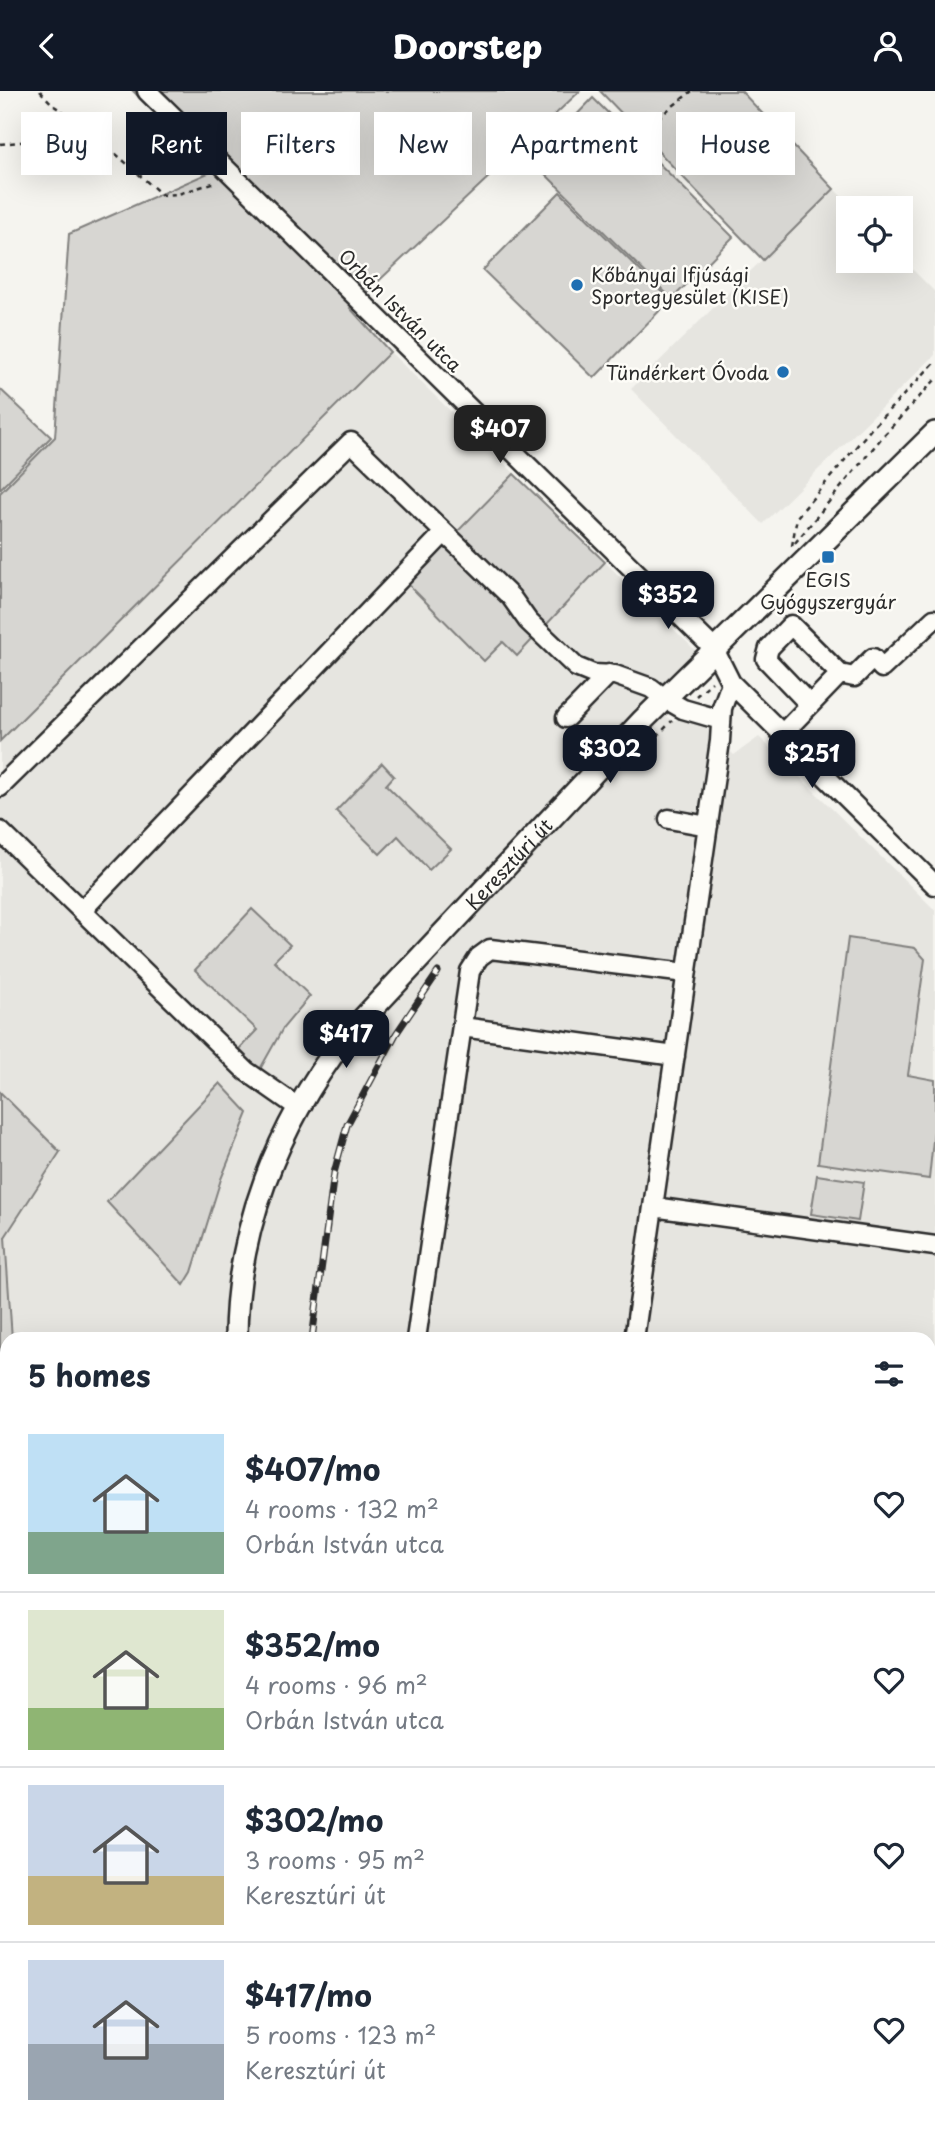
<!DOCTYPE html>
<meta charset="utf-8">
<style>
:root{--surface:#fff;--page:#f2f2f3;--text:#1f2937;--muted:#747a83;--line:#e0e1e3;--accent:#111827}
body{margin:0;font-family:"Playpen Sans",sans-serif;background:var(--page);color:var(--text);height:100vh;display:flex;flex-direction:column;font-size:26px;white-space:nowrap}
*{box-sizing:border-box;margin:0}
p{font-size:23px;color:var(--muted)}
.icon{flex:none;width:38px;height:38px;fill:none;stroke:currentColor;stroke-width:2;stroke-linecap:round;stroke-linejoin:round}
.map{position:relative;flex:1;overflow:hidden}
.drawer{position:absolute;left:0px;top:1241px;width:936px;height:800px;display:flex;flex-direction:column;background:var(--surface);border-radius:21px 21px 0 0;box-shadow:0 7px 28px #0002}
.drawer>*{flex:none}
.banner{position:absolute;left:21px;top:21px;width:894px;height:63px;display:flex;gap:14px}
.controls{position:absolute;left:836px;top:105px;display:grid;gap:14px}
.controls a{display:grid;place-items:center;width:77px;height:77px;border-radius:0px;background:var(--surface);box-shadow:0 7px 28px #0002;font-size:35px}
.price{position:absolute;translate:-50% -60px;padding:0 16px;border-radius:14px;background:var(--accent);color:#fff;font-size:23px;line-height:46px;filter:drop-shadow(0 2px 4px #0008)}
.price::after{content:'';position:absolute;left:50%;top:42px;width:21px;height:16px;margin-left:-10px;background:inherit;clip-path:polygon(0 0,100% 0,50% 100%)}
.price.on{background:#222;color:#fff}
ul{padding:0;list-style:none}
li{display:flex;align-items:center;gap:21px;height:175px;padding:0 28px}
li+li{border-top:2px solid var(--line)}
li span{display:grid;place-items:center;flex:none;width:196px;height:140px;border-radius:0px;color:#555}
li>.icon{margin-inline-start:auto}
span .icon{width:84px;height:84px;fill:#fffc;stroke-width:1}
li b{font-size:30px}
h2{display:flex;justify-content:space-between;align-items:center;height:84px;padding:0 28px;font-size:30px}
.pill{padding:0 24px;border-radius:0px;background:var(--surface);box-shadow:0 7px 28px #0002;font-size:24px;line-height:63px}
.pill.on{background:var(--accent);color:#fff}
header{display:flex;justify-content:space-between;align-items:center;height:91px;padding:0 28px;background:var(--accent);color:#fff;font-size:32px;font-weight:800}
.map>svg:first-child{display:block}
</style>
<header><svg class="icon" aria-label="back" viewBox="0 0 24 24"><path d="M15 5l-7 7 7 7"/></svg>Doorstep<svg class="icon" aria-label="person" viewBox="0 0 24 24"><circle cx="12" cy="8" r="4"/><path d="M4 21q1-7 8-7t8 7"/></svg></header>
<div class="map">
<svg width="935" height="2039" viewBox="0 0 935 2039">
<rect width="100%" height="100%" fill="#f5f4ef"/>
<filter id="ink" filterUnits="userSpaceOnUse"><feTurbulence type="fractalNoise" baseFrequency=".0143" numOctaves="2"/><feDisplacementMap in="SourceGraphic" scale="14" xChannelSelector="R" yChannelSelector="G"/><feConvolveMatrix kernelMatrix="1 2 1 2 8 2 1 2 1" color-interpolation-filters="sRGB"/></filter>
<g filter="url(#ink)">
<path fill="#e6e5e0" d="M834,98L853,117H849V170H901V167L935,201V264L763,433L631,298Z
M390,261L696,560L647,610L672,630L682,627L702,633L734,664L759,646L935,819V1476L929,1482V1248H12L5,1146L59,1061L0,1001V650Z"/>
<path fill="#d7d6d2" stroke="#81807e" stroke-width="2" d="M133,0H580L350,217L390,261L0,650V402L55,346L69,143L213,80Z
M600,0H741L834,98L763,169Z
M593,7L733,146L672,208L532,70Z
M560,101L670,209L594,287L483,179Z
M0,298L51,346L0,398Z
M514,383L605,471L517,565L503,551L484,570L407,492Z
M382,672L394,685L386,694L451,758L429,779L398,745L380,763L336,720Z
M252,818L290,854L274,870L310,905L283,937L259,980L239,958L257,939L195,879Z
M848,847L915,857L925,868L908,984L935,989V1030L929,1088L818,1072Z
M220,992L248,1022L221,1088L192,1181L184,1194L107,1111Z
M0,1001L60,1061L5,1146L12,1248H7V2034H375L368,2039H0Z
M817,1084L864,1091L858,1130L811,1123Z"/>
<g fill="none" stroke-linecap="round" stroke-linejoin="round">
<g stroke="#2b2b2b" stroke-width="23">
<path id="minor" d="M147,0L714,558L731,592L935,794
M840,583L854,586L873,567L882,577L934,528
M566,627L609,583
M782,643L840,583L791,534L769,557L766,568L810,614
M0,696L351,351L511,506L528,530L576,576L593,583L615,584L651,597L664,607L683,618L721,629
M669,728L708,735
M0,740L246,980L299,1017
M82,819L444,442
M462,936L675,965
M653,1116L935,1155
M416,1248L470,880L479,866L490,858L686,882
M634,1248L720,650L722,617L731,592
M929,1385L935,1379
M929,1581H935
M658,2034L659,2039
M831,2039V2034"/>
</g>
<g stroke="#2b2b2b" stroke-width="26">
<g id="major">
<path id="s1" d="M236,1248C236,1139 278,1034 344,948L643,629L935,342"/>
<path d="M548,2039L549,2034"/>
</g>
</g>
<path stroke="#2b2b2b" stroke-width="2.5" stroke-dasharray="5 5" stroke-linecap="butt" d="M40,0L54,15L86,35L99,53
M636,48L650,33L692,0
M0,53L74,46L107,55L162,104L178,103L216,91
M795,452L884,344L935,289
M792,455L797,426L871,338L935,271
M696,605L712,591
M642,660L672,630
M0,1532L7,1539
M334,2039L340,2034"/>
<use href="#minor" stroke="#fdfcf7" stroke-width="18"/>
<use href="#major" stroke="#fdfcf7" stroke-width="21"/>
<g stroke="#2b2b2b" stroke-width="7">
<path id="rail" d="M312,1248L334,1082L347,1034L396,943L438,881
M929,1461L935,1455
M929,1477L935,1470
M617,2034L618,2039
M388,2039L394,2034
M406,2039L412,2034"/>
</g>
<use href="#rail" stroke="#fdfcf7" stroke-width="4.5" stroke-dasharray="13" stroke-linecap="butt"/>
</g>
</g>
<g fill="#1f6fb2" stroke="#fdfcf7" stroke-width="2.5">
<circle cx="577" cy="194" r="7"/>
<circle cx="783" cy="281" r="7"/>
<rect x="821" y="459" width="14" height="14" rx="3.5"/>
</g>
<g text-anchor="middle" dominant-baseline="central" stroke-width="5" stroke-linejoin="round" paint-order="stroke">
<g font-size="19" fill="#2b2b2b" stroke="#fdfcf7" text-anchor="start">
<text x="591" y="183">Kőbányai Ifjúsági<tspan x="591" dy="22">Sportegyesület (KISE)</tspan></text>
<text x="769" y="281" text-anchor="end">Tündérkert Óvoda</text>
<text x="828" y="488" text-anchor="middle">EGIS<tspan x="828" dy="22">Gyógyszergyár</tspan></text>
</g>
<g font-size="19" fill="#2b2b2b" stroke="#fdfcf7">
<text transform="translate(401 219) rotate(45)">Orbán István utca</text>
<text stroke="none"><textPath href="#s1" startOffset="565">Keresztúri út</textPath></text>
</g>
</g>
</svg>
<div class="controls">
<a><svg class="icon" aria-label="locate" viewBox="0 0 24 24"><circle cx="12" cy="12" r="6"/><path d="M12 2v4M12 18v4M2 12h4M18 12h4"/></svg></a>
</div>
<b class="price on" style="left:500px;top:374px">$407</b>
<b class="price" style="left:668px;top:540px">$352</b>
<b class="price" style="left:610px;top:694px">$302</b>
<b class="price" style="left:812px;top:699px">$251</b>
<b class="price" style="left:346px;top:979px">$417</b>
<div class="banner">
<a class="pill">Buy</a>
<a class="pill on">Rent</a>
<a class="pill">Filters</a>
<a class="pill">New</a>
<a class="pill">Apartment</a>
<a class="pill">House</a>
</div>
<section class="drawer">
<h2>5 homes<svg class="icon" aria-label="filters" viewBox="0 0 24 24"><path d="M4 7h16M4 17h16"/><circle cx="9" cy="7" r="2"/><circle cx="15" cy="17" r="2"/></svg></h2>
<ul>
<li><span style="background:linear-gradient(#bfe0f5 70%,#7fa58c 0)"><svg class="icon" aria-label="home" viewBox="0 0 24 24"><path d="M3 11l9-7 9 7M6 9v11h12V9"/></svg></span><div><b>$407/mo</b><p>4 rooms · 132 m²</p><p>Orbán István utca</p></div><svg class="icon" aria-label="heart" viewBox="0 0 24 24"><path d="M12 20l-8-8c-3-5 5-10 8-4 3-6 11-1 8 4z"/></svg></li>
<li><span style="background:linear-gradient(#dfe7d0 70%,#8fb573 0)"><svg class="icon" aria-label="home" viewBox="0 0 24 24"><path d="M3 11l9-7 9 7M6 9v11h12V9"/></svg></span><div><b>$352/mo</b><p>4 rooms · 96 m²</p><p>Orbán István utca</p></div><svg class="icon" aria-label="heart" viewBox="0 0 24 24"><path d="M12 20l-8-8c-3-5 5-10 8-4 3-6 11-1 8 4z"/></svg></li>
<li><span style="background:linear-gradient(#c9d6e8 65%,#c2b280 0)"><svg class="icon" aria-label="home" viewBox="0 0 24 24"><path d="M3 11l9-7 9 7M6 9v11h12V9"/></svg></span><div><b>$302/mo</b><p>3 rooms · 95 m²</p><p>Keresztúri út</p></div><svg class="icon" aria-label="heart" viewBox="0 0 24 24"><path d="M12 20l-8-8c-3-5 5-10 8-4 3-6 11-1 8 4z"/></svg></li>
<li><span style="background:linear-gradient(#c9d6e8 60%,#9aa5b1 0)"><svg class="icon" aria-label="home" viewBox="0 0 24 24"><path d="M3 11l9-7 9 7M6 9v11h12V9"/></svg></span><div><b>$417/mo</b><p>5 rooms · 123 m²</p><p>Keresztúri út</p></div><svg class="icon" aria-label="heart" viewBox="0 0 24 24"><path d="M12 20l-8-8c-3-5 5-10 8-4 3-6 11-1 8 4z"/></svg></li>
</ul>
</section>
</div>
